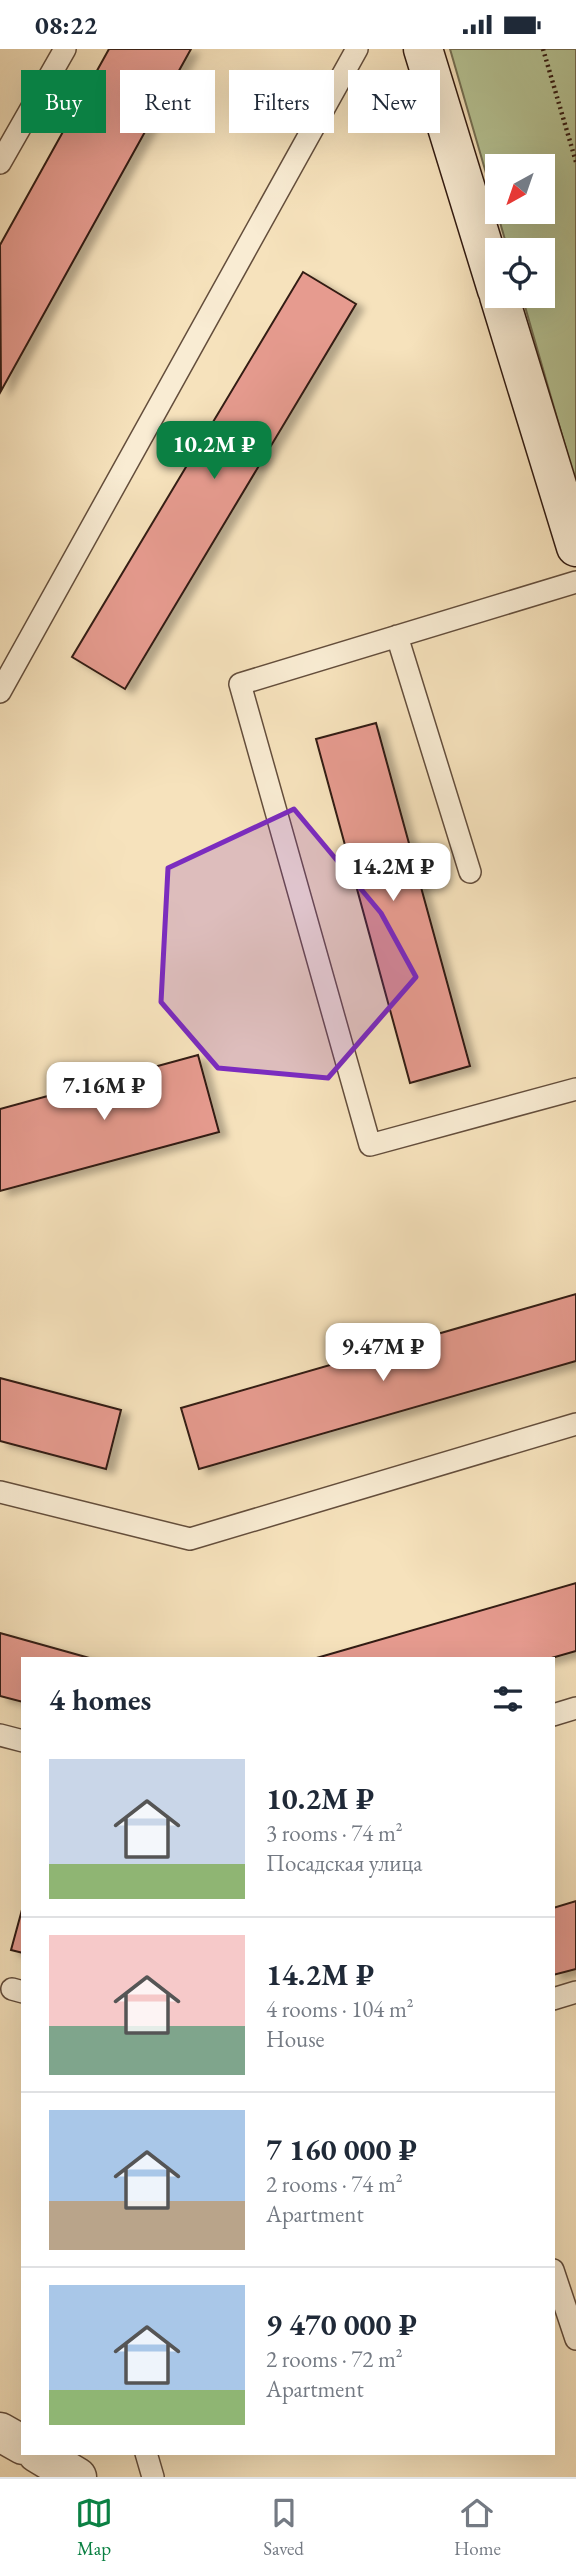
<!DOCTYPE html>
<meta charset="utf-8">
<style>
:root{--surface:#fff;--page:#f6f6f7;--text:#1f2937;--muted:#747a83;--line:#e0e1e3;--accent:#0b8043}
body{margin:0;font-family:"EB Garamond",serif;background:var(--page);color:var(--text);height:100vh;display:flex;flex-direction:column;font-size:26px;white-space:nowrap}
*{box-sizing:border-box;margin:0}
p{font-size:23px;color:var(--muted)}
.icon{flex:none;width:38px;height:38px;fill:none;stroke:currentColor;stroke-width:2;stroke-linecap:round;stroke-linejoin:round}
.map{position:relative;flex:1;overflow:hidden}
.details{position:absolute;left:21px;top:1608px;width:534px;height:798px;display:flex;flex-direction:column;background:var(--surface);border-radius:0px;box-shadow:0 7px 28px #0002}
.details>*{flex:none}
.guide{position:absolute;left:21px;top:21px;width:536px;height:63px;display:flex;gap:14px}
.needle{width:46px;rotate:220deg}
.controls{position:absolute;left:485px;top:105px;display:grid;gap:14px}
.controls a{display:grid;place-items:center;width:70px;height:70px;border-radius:0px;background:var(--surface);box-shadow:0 7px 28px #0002;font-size:35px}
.price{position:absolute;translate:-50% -60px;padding:0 16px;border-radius:14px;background:#fff;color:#222;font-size:23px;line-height:46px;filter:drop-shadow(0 2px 4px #0008)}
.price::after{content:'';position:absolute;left:50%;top:42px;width:21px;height:16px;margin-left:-10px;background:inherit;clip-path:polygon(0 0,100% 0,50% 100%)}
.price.selected{background:var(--accent);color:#fff}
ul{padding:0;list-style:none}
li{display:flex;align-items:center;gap:21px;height:175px;padding:0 28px}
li+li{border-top:2px solid var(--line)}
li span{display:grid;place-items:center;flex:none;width:196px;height:140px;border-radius:0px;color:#555}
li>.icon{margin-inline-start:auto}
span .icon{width:84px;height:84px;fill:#fffc;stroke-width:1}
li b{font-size:30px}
h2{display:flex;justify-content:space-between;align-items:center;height:84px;padding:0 28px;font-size:30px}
.pill{padding:0 24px;border-radius:0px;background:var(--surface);box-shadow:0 7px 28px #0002;font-size:24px;line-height:63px}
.pill.selected{background:var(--accent);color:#fff}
.status{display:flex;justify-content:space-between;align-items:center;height:49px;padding:0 35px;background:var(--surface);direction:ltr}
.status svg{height:19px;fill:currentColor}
.tabs{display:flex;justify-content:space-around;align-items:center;height:98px;border-top:2px solid var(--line);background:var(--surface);font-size:19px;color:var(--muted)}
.tabs a{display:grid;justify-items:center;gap:4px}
.tabs .selected{color:var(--accent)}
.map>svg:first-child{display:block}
</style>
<div class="status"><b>08:22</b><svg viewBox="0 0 49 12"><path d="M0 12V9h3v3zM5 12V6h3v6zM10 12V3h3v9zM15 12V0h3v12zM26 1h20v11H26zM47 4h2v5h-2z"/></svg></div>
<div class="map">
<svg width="576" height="2428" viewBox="0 0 576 2428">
<defs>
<filter id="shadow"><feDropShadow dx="8" dy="4.5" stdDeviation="3.5" flood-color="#0004"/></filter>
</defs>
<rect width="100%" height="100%" fill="#f6e2bc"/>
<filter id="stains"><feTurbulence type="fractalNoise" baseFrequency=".00286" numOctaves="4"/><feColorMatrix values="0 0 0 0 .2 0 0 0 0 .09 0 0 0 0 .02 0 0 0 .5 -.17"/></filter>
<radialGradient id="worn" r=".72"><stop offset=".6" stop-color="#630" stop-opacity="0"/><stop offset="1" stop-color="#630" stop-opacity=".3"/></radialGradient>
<path fill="#b6c495" stroke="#747054" stroke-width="2" d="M450,0H576V435L522,247H542V201H508L497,163H542V117H497V162Z"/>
<path fill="#e69b8f" stroke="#331c12" stroke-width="2" filter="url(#shadow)" d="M109,0H191L1,342L0,196Z
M303,223L356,255L125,640L72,608Z
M376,674L470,1017L410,1034L316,690Z
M198,1006L219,1083L0,1142V1060Z
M576,1245V1312L199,1420L181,1359Z
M0,1329L121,1361L106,1420L0,1392Z
M576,1534V1602L548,1610H313Z
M0,1584L93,1610H23V1653L0,1647Z
M576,1852V1920L553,1926V1859Z
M23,1857V1904L11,1901Z"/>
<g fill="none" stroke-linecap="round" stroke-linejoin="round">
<g stroke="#644e3c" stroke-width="24">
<path id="lane" d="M0,114L65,0
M576,533L240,635L370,1096L576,1040
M397,587L470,823
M0,643L357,0
M0,1443L190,1490L576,1375
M553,1666L576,1659
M0,1686L23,1692
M12,1940L23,1943
M553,1950L576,1943
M553,2221L576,2290
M146,2404L153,2428"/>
</g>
<g stroke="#644e3c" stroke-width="41">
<path id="street" d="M0,2383L23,2396
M37,2404L77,2428"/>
</g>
<g stroke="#331c12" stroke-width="41">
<path id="secondary" d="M423,0L497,241
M499,247L576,498"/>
</g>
<path stroke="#331c12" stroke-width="4.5" stroke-dasharray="2 3.5" stroke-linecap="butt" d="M543,0L576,113"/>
<use href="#lane" stroke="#f9ecd3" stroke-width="21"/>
<use href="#street" stroke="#f9ecd3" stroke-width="38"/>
<use href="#secondary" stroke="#f9ecd3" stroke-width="38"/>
</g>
<path fill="#7b2cbf" fill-opacity="0.2" stroke="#7b2cbf" stroke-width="5" stroke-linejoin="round" d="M294,760L381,864L416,928L328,1029L218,1019L161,953L168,819Z"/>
<rect width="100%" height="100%" filter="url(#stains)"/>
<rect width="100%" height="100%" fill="url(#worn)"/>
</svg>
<div class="controls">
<a><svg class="needle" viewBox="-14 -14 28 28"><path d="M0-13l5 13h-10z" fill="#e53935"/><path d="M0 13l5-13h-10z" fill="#747a83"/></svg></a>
<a><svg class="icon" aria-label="locate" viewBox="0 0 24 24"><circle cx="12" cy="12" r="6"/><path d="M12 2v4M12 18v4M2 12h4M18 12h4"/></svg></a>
</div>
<b class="price selected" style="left:214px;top:432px">10.2M ₽</b>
<b class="price" style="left:393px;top:854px">14.2M ₽</b>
<b class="price" style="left:104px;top:1073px">7.16M ₽</b>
<b class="price" style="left:383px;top:1334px">9.47M ₽</b>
<div class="guide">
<a class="pill selected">Buy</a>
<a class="pill">Rent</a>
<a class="pill">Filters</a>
<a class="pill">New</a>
</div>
<section class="details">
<h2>4 homes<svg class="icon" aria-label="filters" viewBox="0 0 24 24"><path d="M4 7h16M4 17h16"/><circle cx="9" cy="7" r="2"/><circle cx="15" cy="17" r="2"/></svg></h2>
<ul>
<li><span style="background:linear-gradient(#c9d6e8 75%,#8fb573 0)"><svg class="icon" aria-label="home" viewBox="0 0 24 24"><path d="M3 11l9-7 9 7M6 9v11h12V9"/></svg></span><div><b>10.2M ₽</b><p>3 rooms · 74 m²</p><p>Посадская улица</p></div></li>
<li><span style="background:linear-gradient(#f6c9c9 65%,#7fa58c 0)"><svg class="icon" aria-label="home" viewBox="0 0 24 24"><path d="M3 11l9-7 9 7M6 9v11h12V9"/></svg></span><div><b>14.2M ₽</b><p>4 rooms · 104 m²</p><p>House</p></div></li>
<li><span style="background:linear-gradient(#a9c7e8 65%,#b9a48a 0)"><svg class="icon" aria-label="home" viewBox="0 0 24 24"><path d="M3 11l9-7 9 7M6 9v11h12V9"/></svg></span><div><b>7 160 000 ₽</b><p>2 rooms · 74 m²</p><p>Apartment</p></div></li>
<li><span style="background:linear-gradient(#a9c7e8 75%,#8fb573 0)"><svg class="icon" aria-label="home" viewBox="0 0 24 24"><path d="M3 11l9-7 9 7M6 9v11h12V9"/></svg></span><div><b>9 470 000 ₽</b><p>2 rooms · 72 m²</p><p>Apartment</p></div></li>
</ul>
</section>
</div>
<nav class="tabs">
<a class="selected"><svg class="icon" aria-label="map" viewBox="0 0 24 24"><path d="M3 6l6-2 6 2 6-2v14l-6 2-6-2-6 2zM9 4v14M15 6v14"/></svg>Map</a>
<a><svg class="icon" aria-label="saved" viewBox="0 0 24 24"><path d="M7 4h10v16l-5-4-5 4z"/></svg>Saved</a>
<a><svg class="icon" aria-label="home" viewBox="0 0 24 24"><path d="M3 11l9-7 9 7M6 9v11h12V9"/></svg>Home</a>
</nav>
